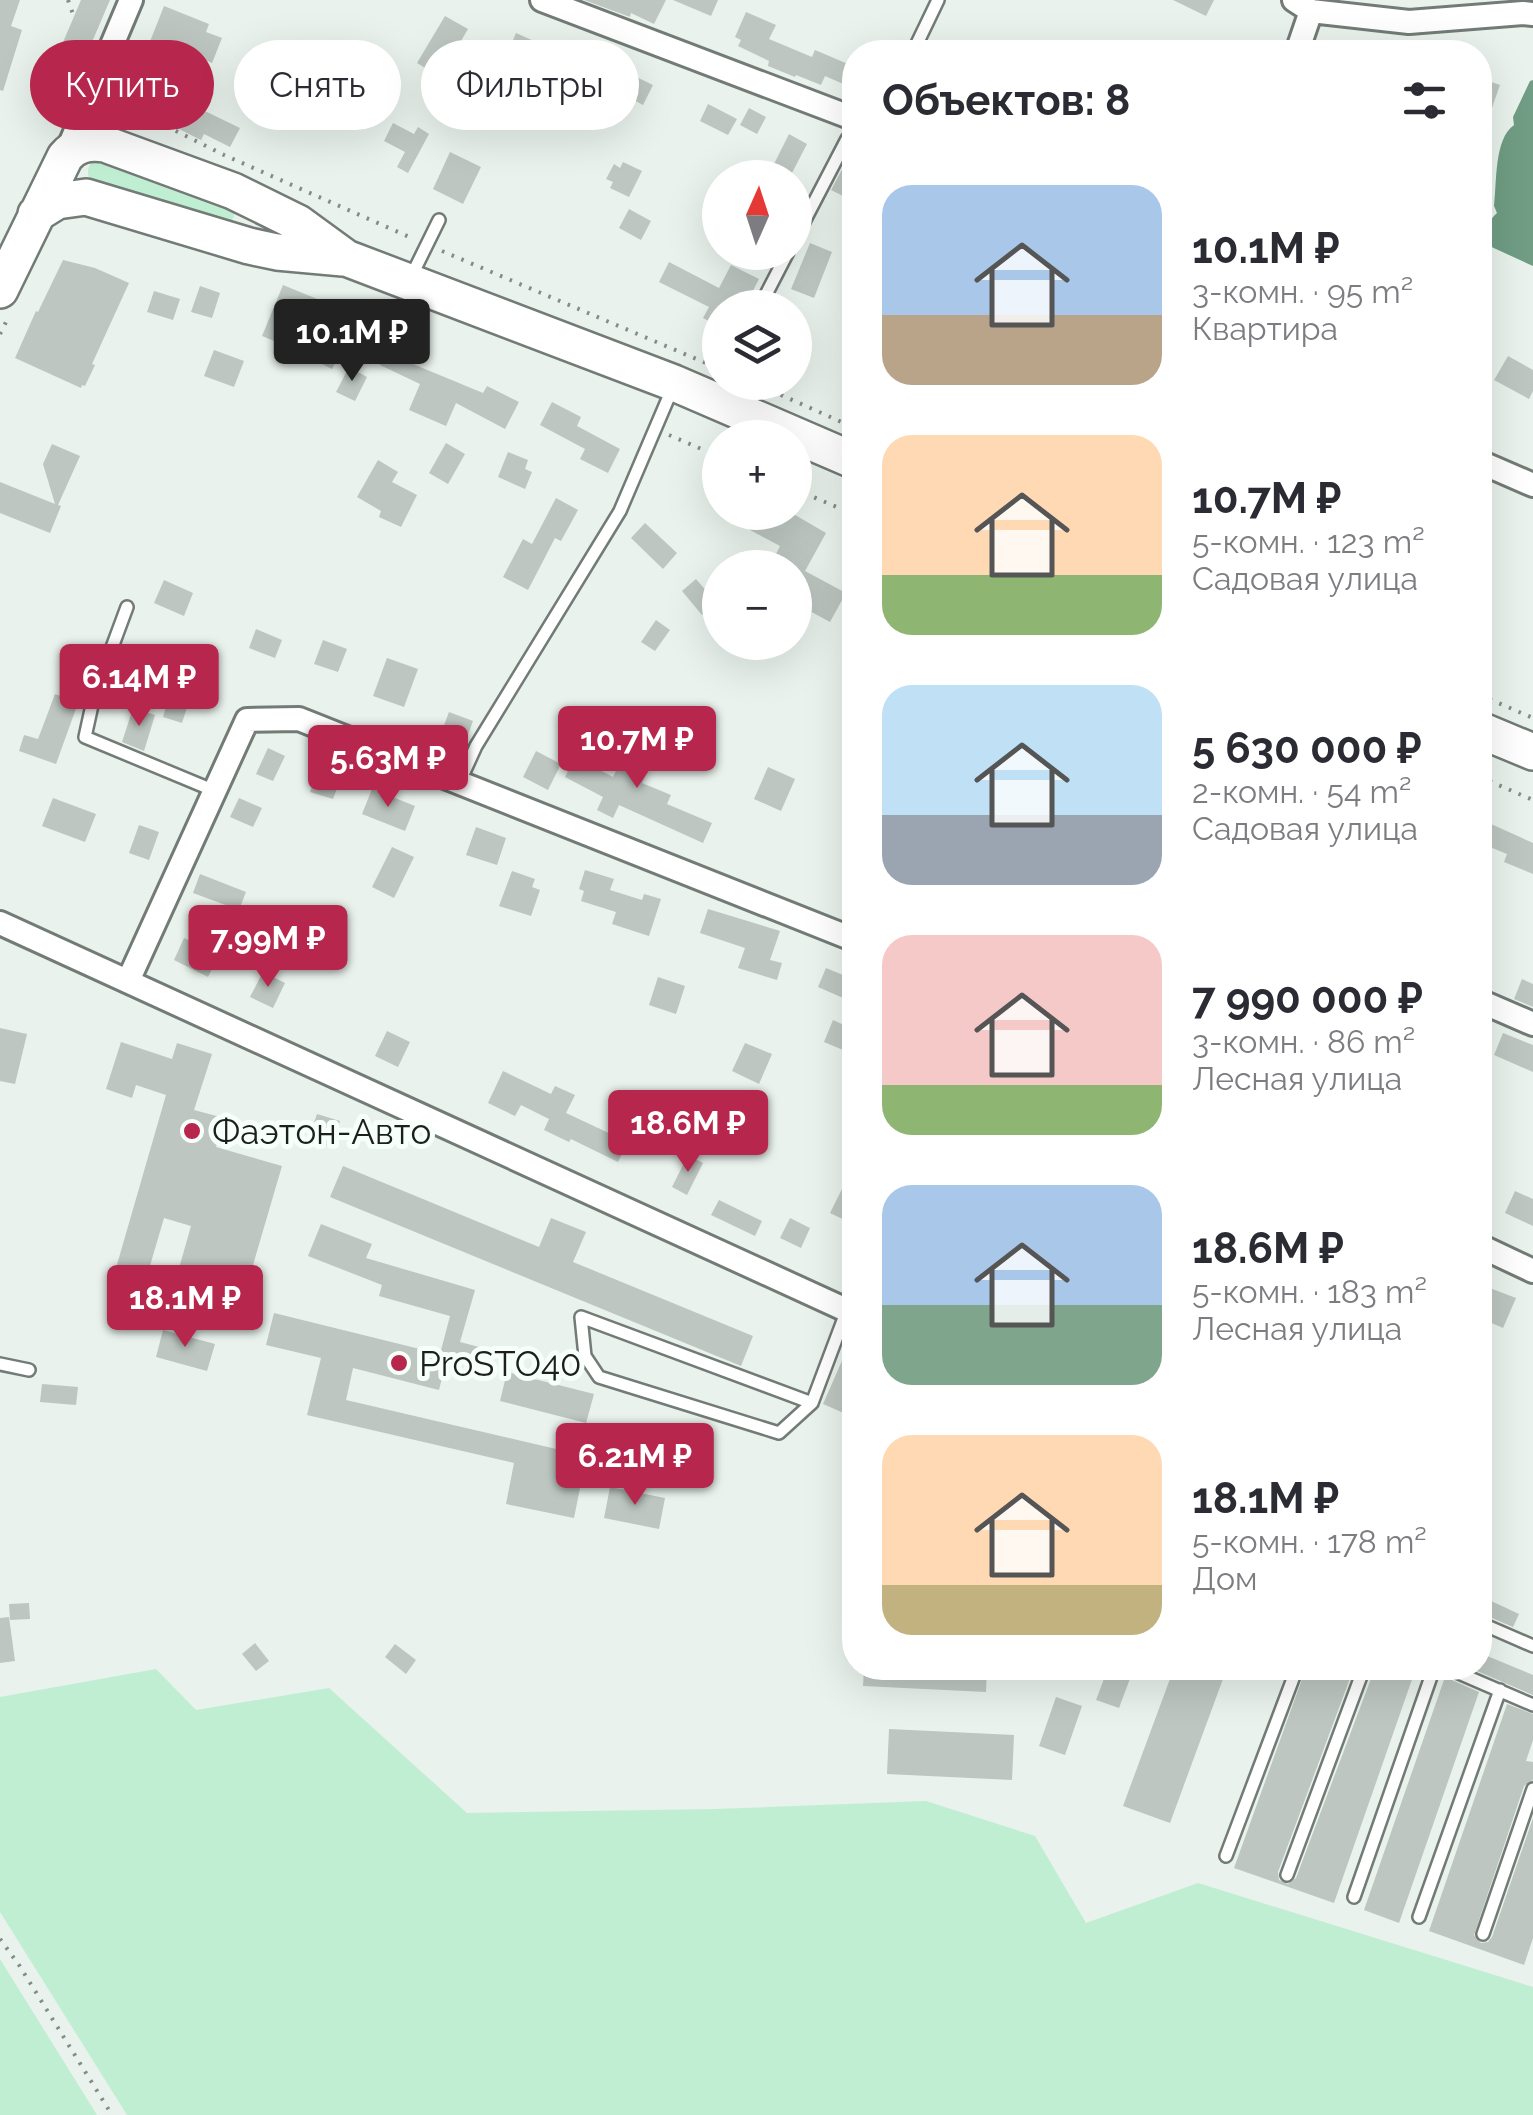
<!DOCTYPE html>
<html lang="ru">
<meta charset="utf-8">
<style>
:root{--surface:#fff;--page:#f2f2f3;--text:#2b2b33;--muted:#7c7c81;--accent:#b7264d}
body{margin:0;font-family:Raleway,sans-serif;background:var(--page);color:var(--text);height:100vh;display:flex;flex-direction:column;font-size:38px;white-space:nowrap}
*{box-sizing:border-box;margin:0}
p{font-size:32px;color:var(--muted)}
.icon{flex:none;width:55px;height:55px;fill:none;stroke:currentColor;stroke-width:2;stroke-linecap:round;stroke-linejoin:round}
.map{position:relative;flex:1;overflow:hidden}
.drawer{position:absolute;left:842px;top:40px;width:650px;height:1640px;display:flex;flex-direction:column;background:var(--surface);border-radius:40px;box-shadow:0 10px 40px #0002}
.drawer>*{flex:none}
.guide{position:absolute;left:30px;top:40px;width:662px;height:90px;display:flex;gap:20px}
.needle{width:65px;rotate:3deg}
.tools{position:absolute;left:702px;top:160px;display:grid;gap:20px}
.tools a{display:grid;place-items:center;width:110px;height:110px;border-radius:50%;background:var(--surface);box-shadow:0 10px 40px #0002;font-size:50px}
.price{position:absolute;translate:-50% -85px;padding:0 22px;border-radius:10px;background:var(--accent);color:#fff;font-size:32px;line-height:65px;filter:drop-shadow(0 2px 5px #0008)}
.price::after{content:'';position:absolute;left:50%;top:60px;width:30px;height:22px;margin-left:-15px;background:inherit;clip-path:polygon(0 0,100% 0,50% 100%)}
.price.selected{background:#222;color:#fff}
ul{padding:0;list-style:none}
li{display:flex;align-items:center;gap:30px;height:250px;padding:0 40px}
li span{display:grid;place-items:center;flex:none;width:280px;height:200px;border-radius:30px;color:#555}
li>.icon{margin-inline-start:auto}
span .icon{width:120px;height:120px;fill:#fffc;stroke-width:1}
li b{font-size:42px}
h2{display:flex;justify-content:space-between;align-items:center;height:120px;padding:0 40px;font-size:42px}
.pill{padding:0 35px;border-radius:45px;background:var(--surface);box-shadow:0 10px 40px #0002;font-size:35px;line-height:90px}
.pill.selected{background:var(--accent);color:#fff}
.map>svg:first-child{display:block}
</style>
<div class="map">
<svg width="1533" height="2115" viewBox="0 0 1533 2115">
<rect width="100%" height="100%" fill="#e9f2ec"/>
<path fill="#c0eed3" d="M99,157L234,209V217L229,224L91,182C85,172 88,162 99,157Z
M156,1669L196,1710L329,1688L467,1813L715,1809L926,1801L1035,1836L1086,1923L1198,1883L1533,1987V2115H127L0,1912V1697Z
M0,1959L97,2115H0Z"/>
<path fill="#709d84" d="M1533,80V266L1485,244C1484,232 1488,221 1497,213L1494,206C1497,182 1494,139 1514,125L1513,117L1530,81Z"/>
<path fill="#bdc6c0" d="M0,0H20L11,26L22,30L3,91L0,90Z
M81,0H110L68,98L44,87Z
M584,0H666L654,24L631,13L630,17Z
M673,0H718L711,16Z
M1173,0H1214L1206,16Z
M164,6L209,24L206,32L222,38L212,63L196,56L178,98L240,128L230,147L204,134L201,140L157,118L159,113L122,94L131,75L136,77Z
M746,12L776,25L769,39L812,57L815,50L855,67V89L825,76L821,85L796,75L795,77L768,66L769,61L738,46L741,40L735,37Z
M445,16L468,29L440,77L417,63Z
M516,33L545,46L531,78L502,66Z
M296,72L333,84L337,77L371,94L360,115L348,108L345,115L307,95L304,104L275,94L280,78L293,83Z
M628,73L653,85L643,105L619,92Z
M1480,78L1500,85L1482,136H1480Z
M708,104L737,119L728,135L700,121Z
M749,108L766,117L757,134L740,125Z
M393,123L414,134L418,127L429,134L408,173L397,167L405,152L384,141Z
M789,134L807,144L792,173L774,164Z
M855,145V202L831,190Z
M450,152L481,167L463,204L433,189Z
M623,162L642,171L629,197L610,188L613,182L606,179L614,164L620,168Z
M629,209L651,221L641,240L619,228Z
M810,243L832,252L814,298L791,289Z
M63,260L95,268L129,283L92,364L95,365L85,386L82,385L81,388L15,358L36,311L38,312Z
M669,262L719,288L731,265L759,279L744,308H720V327L703,318L709,307L659,282Z
M283,285L322,301L314,320L348,337L332,369L310,358L311,356L262,336Z
M200,286L220,293L212,318L191,312Z
M154,291L180,299L173,320L147,312Z
M389,346L416,358L413,364L483,393L487,386L519,402L505,429L456,403L446,426L409,410L420,384L380,365Z
M214,350L244,361L234,387L204,376Z
M1508,356L1533,370V391L1529,399L1494,380Z
M349,367L367,377L355,401L336,392Z
M552,402L581,417L577,426L620,449L608,473L580,459L585,449L540,425Z
M446,443L465,454L448,484L429,473Z
M52,444L80,456L58,505L61,506L50,533L0,513V482L55,504L43,464Z
M508,452L528,460L525,469L532,472L525,489L498,477Z
M378,460L398,472L392,482L417,495L401,527L379,517L381,511L357,497Z
M556,498L578,510L561,541L555,538L528,590L503,577L523,539L532,544Z
M760,512H790L826,533L805,571L846,593L830,622L795,603V568H769L780,546L750,530Z
M645,523L677,553L663,569L631,538Z
M696,579L717,603L702,615L682,591Z
M164,580L193,593L184,616L154,603Z
M656,620L670,630L655,651L641,642Z
M256,629L282,640L275,658L249,648Z
M323,640L347,649L338,672L314,664Z
M159,646L186,659L173,686L146,673Z
M387,658L418,669L404,707L373,696Z
M171,689L191,695L182,723L163,717Z
M55,694L78,703L56,764L19,751L24,735L38,739Z
M133,708L155,715L144,751L122,742Z
M449,712L473,721L461,753L437,744Z
M633,736L659,748L642,783L671,795L667,804L712,823L703,843L619,805L613,818L597,810L603,797L565,777L575,757L613,777Z
M268,748L285,756L273,781L256,774Z
M536,751L561,764L548,790L523,777Z
M768,767L795,779L781,811L754,799Z
M318,769L341,777L333,799L310,792Z
M372,789L415,806L405,831L362,814Z
M53,798L96,814L85,842L42,826Z
M239,798L262,808L253,827L230,817Z
M1480,819L1533,843V874L1504,862L1507,854L1480,843Z
M139,825L159,832L149,860L129,853Z
M476,827L506,838L497,865L466,855Z
M392,847L414,857L394,898L372,887Z
M585,870L614,879L610,890L642,900L644,894L661,899L649,936L612,924L616,912L581,901L584,891L579,889Z
M512,871L535,879L532,887L540,890L531,916L499,906Z
M200,874L246,892L239,910L193,893Z
M708,909L780,931L770,960L782,963L777,980L738,968L745,948L700,933Z
M184,938L219,955L208,977L174,960Z
M826,968L855,980V991L850,1001L818,987Z
M263,972L285,983L273,1008L250,997Z
M658,977L685,986L676,1014L649,1005Z
M1522,979L1533,984V1007L1514,999Z
M833,1020L855,1030V1055L824,1042Z
M0,1028L27,1034L15,1084L0,1081Z
M387,1031L410,1042L398,1067L375,1056Z
M1503,1033L1533,1045V1072L1494,1055Z
M121,1042L172,1059L177,1043L212,1054L194,1110L224,1118L216,1147L282,1166L241,1306L174,1286L191,1226L164,1218L147,1276L116,1268L166,1095L136,1085L132,1098L106,1089Z
M745,1043L772,1054L759,1084L732,1071Z
M503,1071L551,1094L555,1086L575,1095L566,1113L628,1142L618,1162L571,1139L569,1142L544,1130L549,1119L521,1105L515,1116L488,1103Z
M680,1096L700,1105L684,1138L664,1128Z
M317,1114L340,1121L331,1147L308,1140Z
M688,1155L703,1163L687,1195L672,1187Z
M855,1163V1225L830,1213Z
M343,1166L539,1247L551,1218L586,1232L573,1262L753,1336L741,1366L330,1197Z
M1515,1191L1533,1199V1226L1505,1213Z
M719,1200L762,1221L755,1236L711,1215Z
M790,1218L810,1228L801,1248L780,1238Z
M321,1224L372,1244L366,1258L475,1290L460,1342L483,1348L478,1366L447,1358L439,1390L353,1368L346,1400L608,1461L603,1483L582,1478L574,1518L506,1504L514,1463L307,1415L321,1358L266,1345L274,1313L440,1354L450,1316L379,1296L382,1285L308,1256Z
M1487,1287L1516,1298L1503,1328L1480,1318V1305Z
M163,1330L215,1344L207,1371L156,1357Z
M855,1331V1418L823,1404Z
M507,1372L594,1394L586,1423L500,1401Z
M42,1384L78,1387L76,1405L40,1402Z
M610,1487L665,1498L659,1529L604,1518Z
M1489,1600L1519,1614L1513,1627L1483,1614Z
M29,1603L30,1619L10,1620L9,1604Z
M9,1617L15,1661L0,1663V1618Z
M255,1643L269,1661L256,1671L242,1654Z
M395,1644L416,1660L406,1674L385,1657Z
M1480,1653L1533,1675V1695L1470,1668H1480Z
M864,1668H987L986,1692L863,1686Z
M1108,1668H1134L1119,1708L1096,1700Z
M1174,1668H1227L1170,1823L1123,1806Z
M1306,1668H1338L1352,1673L1278,1872L1279,1880L1288,1884L1296,1878L1375,1668H1416L1334,1903L1234,1868Z
M1445,1677L1479,1692L1399,1923L1364,1910Z
M1056,1697L1082,1706L1065,1755L1039,1746Z
M1507,1704L1533,1714V1740L1526,1761L1533,1762V1780L1524,1786L1474,1935L1481,1943L1488,1942L1492,1937L1533,1818V1938L1524,1965L1429,1931Z
M889,1729L1014,1735L1012,1780L887,1774Z"/>
<g fill="none" stroke-linecap="round" stroke-linejoin="round">
<g stroke="#737b76" stroke-width="16">
<path id="lane" d="M913,52L938,0
M795,239L847,139L855,133
M410,279L439,220
M759,308L788,252
M127,607L94,696L85,737L215,791
M460,781L476,746L620,511L673,387
M0,1364L29,1370
M812,1403L779,1433L599,1377L585,1356L581,1317L812,1403L847,1310
M1480,1623L1533,1646
M1447,1668L1533,1705
M1226,1856L1297,1668
M1287,1875L1364,1668
M1354,1897L1434,1668
M1419,1917L1500,1690
M1483,1934L1533,1789"/>
</g>
<g stroke="#737b76" stroke-width="28">
<path id="street" d="M542,0L855,119
M1294,0L1311,11L1409,22L1523,13L1533,14
M1297,52L1311,11
M66,154L131,0
M1480,462L1533,485
M0,923L855,1314
M128,981L247,720L299,719L855,940
M1480,1001L1533,1024
M1480,1246L1533,1271"/>
</g>
<g stroke="#737b76" stroke-width="40">
<path id="primary" d="M36,214L57,201L86,197L249,246L277,252L343,258
M0,290L65,157C76,144 88,142 105,144L233,191L298,223L346,258L674,383L855,461
M1480,730L1533,752"/>
</g>
<path stroke="#858b88" stroke-width="4" stroke-dasharray="2.5 8" stroke-linecap="butt" d="M68,0L74,17
M112,96L114,100L224,155L414,239
M442,251L720,369
M0,334L9,316
M752,382L855,428
M669,435L720,457
M795,489L855,515
M1480,695L1533,718
M1480,777L1533,800
M0,1939L19,1965L112,2115"/>
<use href="#lane" stroke="#fff" stroke-width="11"/>
<use href="#street" stroke="#fff" stroke-width="22"/>
<use href="#primary" stroke="#fff" stroke-width="35"/>
</g>
<g fill="#b7264d" stroke="#f6fff9" stroke-width="4">
<circle cx="192" cy="1131" r="10"/>
<circle cx="399" cy="1363" r="10"/>
</g>
<g text-anchor="middle" dominant-baseline="central" stroke-width="10" stroke-linejoin="round" paint-order="stroke">
<g font-size="35" fill="#1c1f1e" stroke="#f6fff9" text-anchor="start">
<text x="212" y="1131">Фаэтон-Авто</text>
<text x="419" y="1363">ProSTO40</text>
</g>
</g>
</svg>
<div class="tools">
<a><svg class="needle" viewBox="-14 -14 28 28"><path d="M0-13l5 13h-10z" fill="#e53935"/><path d="M0 13l5-13h-10z" fill="#7c7c81"/></svg></a>
<a><svg class="icon" aria-label="layers" viewBox="0 0 24 24"><path d="M12 4l9 5-9 5-9-5zM3 14l9 5 9-5"/></svg></a>
<a>+</a>
<a>−</a>
</div>
<b class="price selected" style="left:352px;top:384px">10.1M ₽</b>
<b class="price" style="left:139px;top:729px">6.14M ₽</b>
<b class="price" style="left:637px;top:791px">10.7M ₽</b>
<b class="price" style="left:388px;top:810px">5.63M ₽</b>
<b class="price" style="left:268px;top:990px">7.99M ₽</b>
<b class="price" style="left:688px;top:1175px">18.6M ₽</b>
<b class="price" style="left:185px;top:1350px">18.1M ₽</b>
<b class="price" style="left:635px;top:1508px">6.21M ₽</b>
<div class="guide">
<a class="pill selected">Купить</a>
<a class="pill">Снять</a>
<a class="pill">Фильтры</a>
</div>
<section class="drawer">
<h2>Объектов: 8<svg class="icon" aria-label="filters" viewBox="0 0 24 24"><path d="M4 7h16M4 17h16"/><circle cx="9" cy="7" r="2"/><circle cx="15" cy="17" r="2"/></svg></h2>
<ul>
<li><span style="background:linear-gradient(#a9c7e8 65%,#b9a48a 0)"><svg class="icon" aria-label="home" viewBox="0 0 24 24"><path d="M3 11l9-7 9 7M6 9v11h12V9"/></svg></span><div><b>10.1M ₽</b><p>3-комн. · 95 m²</p><p>Квартира</p></div></li>
<li><span style="background:linear-gradient(#ffd9b3 70%,#8fb573 0)"><svg class="icon" aria-label="home" viewBox="0 0 24 24"><path d="M3 11l9-7 9 7M6 9v11h12V9"/></svg></span><div><b>10.7M ₽</b><p>5-комн. · 123 m²</p><p>Садовая улица</p></div></li>
<li><span style="background:linear-gradient(#bfe0f5 65%,#9aa5b1 0)"><svg class="icon" aria-label="home" viewBox="0 0 24 24"><path d="M3 11l9-7 9 7M6 9v11h12V9"/></svg></span><div><b>5 630 000 ₽</b><p>2-комн. · 54 m²</p><p>Садовая улица</p></div></li>
<li><span style="background:linear-gradient(#f6c9c9 75%,#8fb573 0)"><svg class="icon" aria-label="home" viewBox="0 0 24 24"><path d="M3 11l9-7 9 7M6 9v11h12V9"/></svg></span><div><b>7 990 000 ₽</b><p>3-комн. · 86 m²</p><p>Лесная улица</p></div></li>
<li><span style="background:linear-gradient(#a9c7e8 60%,#7fa58c 0)"><svg class="icon" aria-label="home" viewBox="0 0 24 24"><path d="M3 11l9-7 9 7M6 9v11h12V9"/></svg></span><div><b>18.6M ₽</b><p>5-комн. · 183 m²</p><p>Лесная улица</p></div></li>
<li><span style="background:linear-gradient(#ffd9b3 75%,#c2b280 0)"><svg class="icon" aria-label="home" viewBox="0 0 24 24"><path d="M3 11l9-7 9 7M6 9v11h12V9"/></svg></span><div><b>18.1M ₽</b><p>5-комн. · 178 m²</p><p>Дом</p></div></li>
</ul>
</section>
</div>
